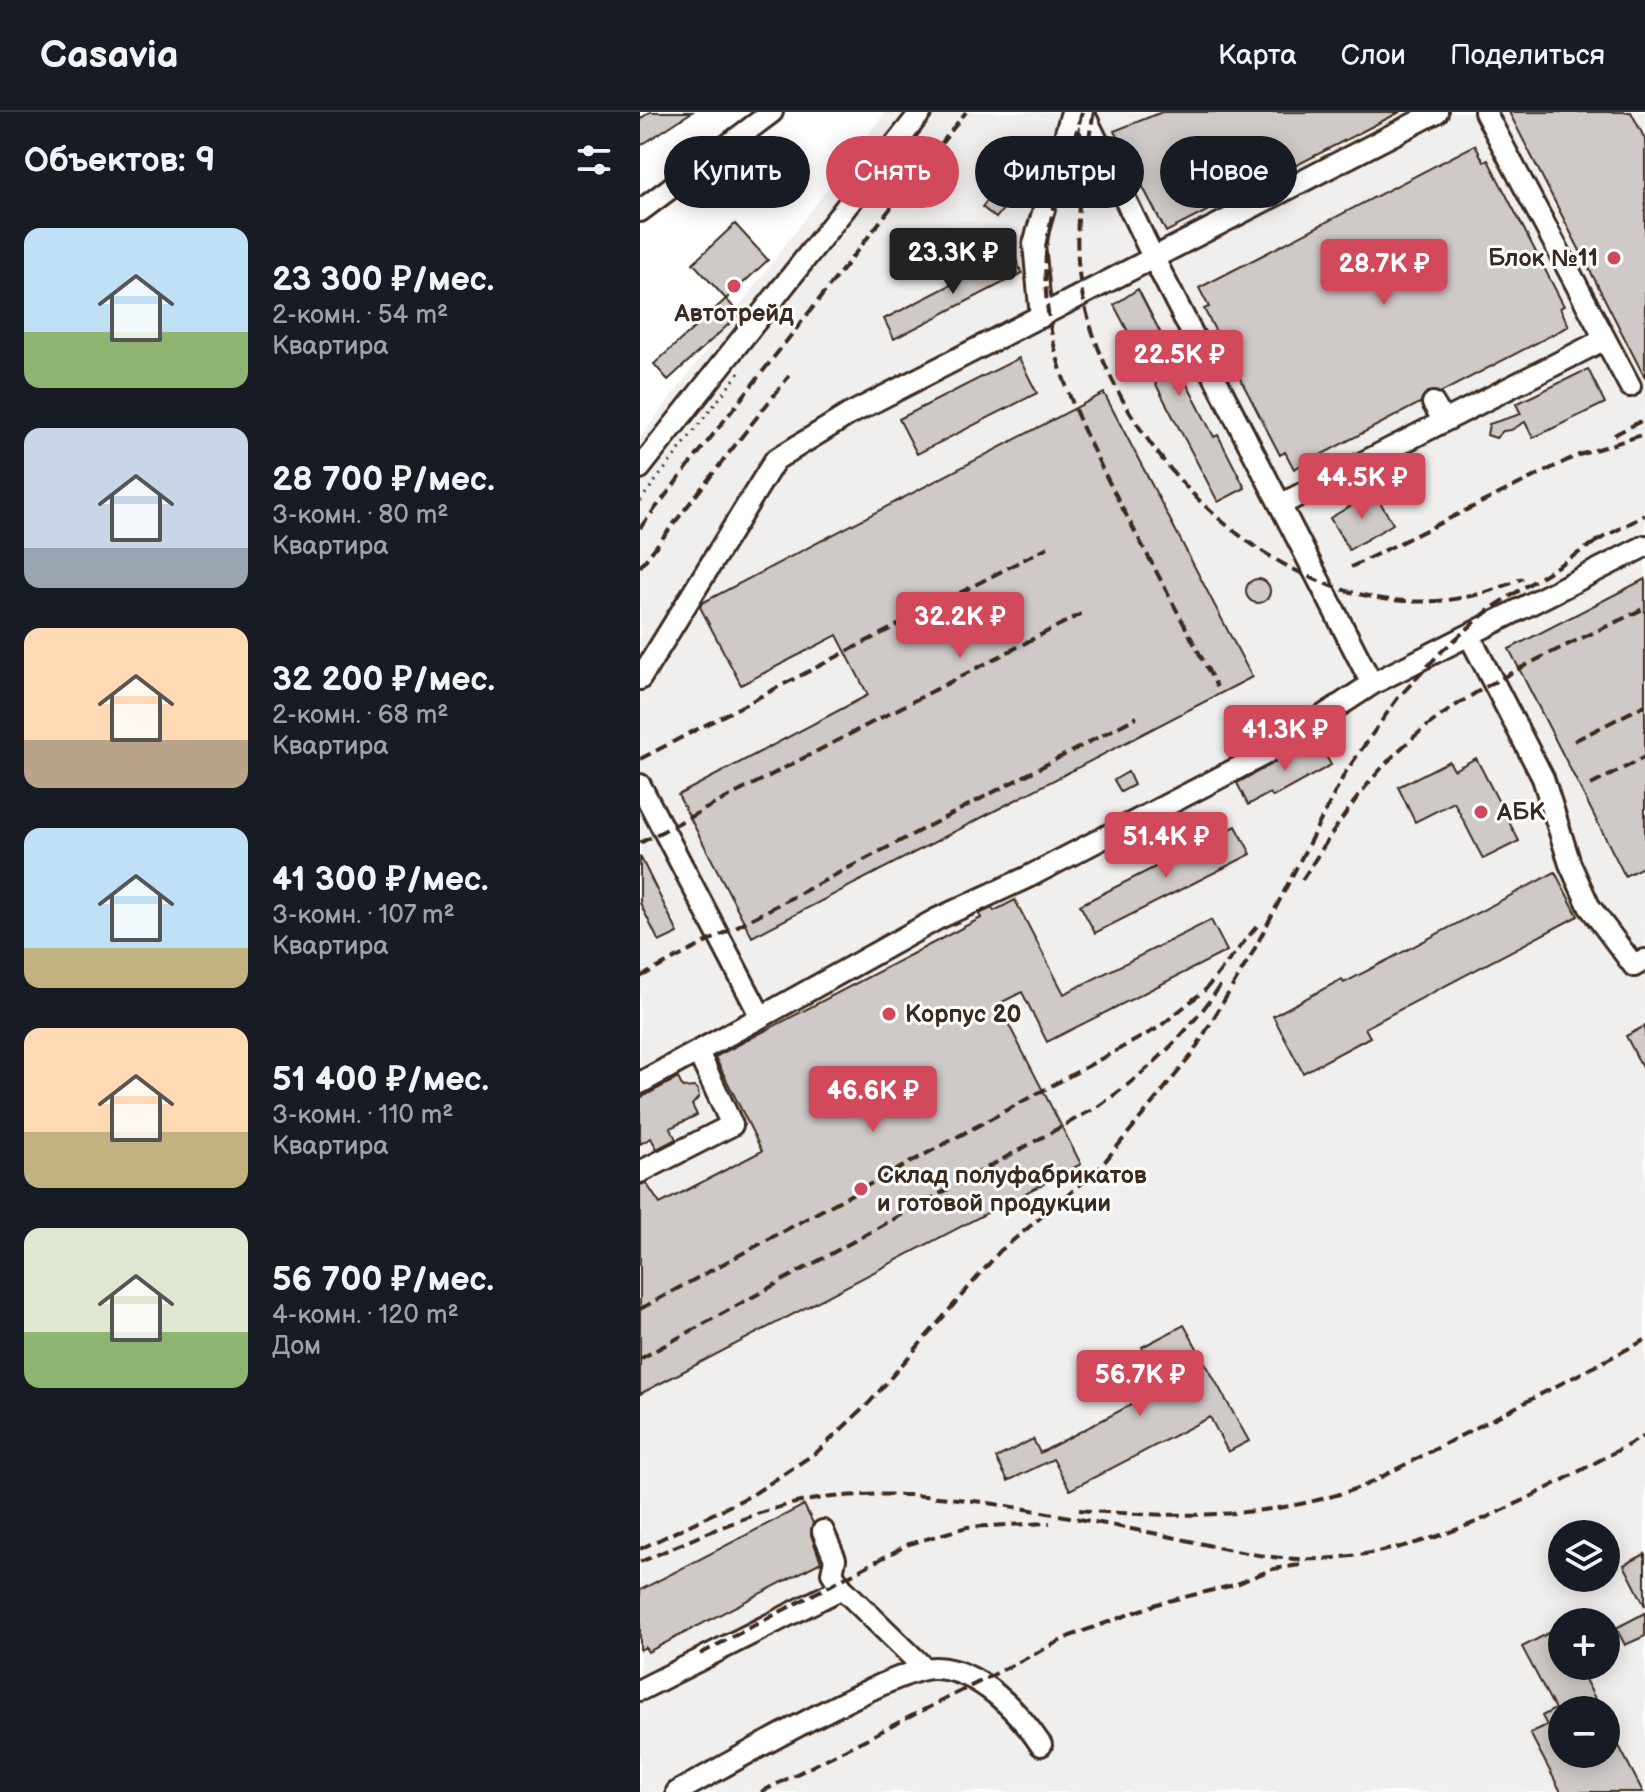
<!DOCTYPE html>
<html lang="ru">
<meta charset="utf-8">
<style>
:root{--surface:#171b24;--page:#242831;--text:#f1f3f6;--muted:#9ea1a6;--line:#363941;--accent:#d1495b}
body{margin:0;font-family:"Balsamiq Sans",sans-serif;background:var(--page);color:var(--text);height:100vh;display:flex;flex-direction:column;font-size:30px;white-space:nowrap}
*{box-sizing:border-box;margin:0}
p{font-size:26px;color:var(--muted)}
.icon{flex:none;width:44px;height:44px;fill:none;stroke:currentColor;stroke-width:2;stroke-linecap:round;stroke-linejoin:round}
.map{position:relative;flex:1;overflow:hidden}
.details{display:flex;flex-direction:column;background:var(--surface);width:640px}
.details>*{flex:none}
.hud{position:absolute;left:24px;top:24px;width:760px;height:72px;display:flex;gap:16px}
.fabs{position:absolute;left:908px;top:1408px;display:grid;gap:16px}
.fabs a{display:grid;place-items:center;width:72px;height:72px;border-radius:50%;background:var(--surface);box-shadow:0 4px 20px #0003;font-size:40px}
.price{position:absolute;translate:-50% -68px;padding:0 18px;border-radius:8px;background:var(--accent);color:#fff;font-size:26px;line-height:52px;filter:drop-shadow(0 2px 4px #0008)}
.price::after{content:'';position:absolute;left:50%;top:48px;width:24px;height:18px;margin-left:-12px;background:inherit;clip-path:polygon(0 0,100% 0,50% 100%)}
.price.current{background:#222;color:#fff}
ul{padding:0;list-style:none}
li{display:flex;align-items:center;gap:24px;height:200px;padding:0 24px}
li span{display:grid;place-items:center;flex:none;width:224px;height:160px;border-radius:16px;color:#555}
li>.icon{margin-inline-start:auto}
span .icon{width:96px;height:96px;fill:#fffc;stroke-width:1}
li b{font-size:34px}
h2{display:flex;justify-content:space-between;align-items:center;height:96px;padding:0 24px;font-size:34px}
.tag{padding:0 28px;border-radius:36px;background:var(--surface);box-shadow:0 4px 20px #0003;font-size:28px;line-height:72px}
.tag.current{background:var(--accent);color:#fff}
header{display:flex;align-items:center;gap:48px;box-sizing:border-box;height:112px;padding:0 40px;background:var(--surface);border-bottom:2px solid var(--line)}
header strong{font-size:38px}
nav{display:flex;gap:44px;margin-inline-start:auto;font-size:28px}
main{display:flex;flex:1;min-height:0}
.map>svg:first-child{display:block}
</style>
<header>
<strong>Casavia</strong>
<nav><a>Карта</a><a>Слои</a><a>Поделиться</a></nav>
</header>
<main>
<section class="details">
<h2>Объектов: 9<svg class="icon" aria-label="filters" viewBox="0 0 24 24"><path d="M4 7h16M4 17h16"/><circle cx="9" cy="7" r="2"/><circle cx="15" cy="17" r="2"/></svg></h2>
<ul>
<li><span style="background:linear-gradient(#bfe0f5 65%,#8fb573 0)"><svg class="icon" aria-label="home" viewBox="0 0 24 24"><path d="M3 11l9-7 9 7M6 9v11h12V9"/></svg></span><div><b>23 300 ₽/мес.</b><p>2-комн. · 54 m²</p><p>Квартира</p></div></li>
<li><span style="background:linear-gradient(#c9d6e8 75%,#9aa5b1 0)"><svg class="icon" aria-label="home" viewBox="0 0 24 24"><path d="M3 11l9-7 9 7M6 9v11h12V9"/></svg></span><div><b>28 700 ₽/мес.</b><p>3-комн. · 80 m²</p><p>Квартира</p></div></li>
<li><span style="background:linear-gradient(#ffd9b3 70%,#b9a48a 0)"><svg class="icon" aria-label="home" viewBox="0 0 24 24"><path d="M3 11l9-7 9 7M6 9v11h12V9"/></svg></span><div><b>32 200 ₽/мес.</b><p>2-комн. · 68 m²</p><p>Квартира</p></div></li>
<li><span style="background:linear-gradient(#bfe0f5 75%,#c2b280 0)"><svg class="icon" aria-label="home" viewBox="0 0 24 24"><path d="M3 11l9-7 9 7M6 9v11h12V9"/></svg></span><div><b>41 300 ₽/мес.</b><p>3-комн. · 107 m²</p><p>Квартира</p></div></li>
<li><span style="background:linear-gradient(#ffd9b3 65%,#c2b280 0)"><svg class="icon" aria-label="home" viewBox="0 0 24 24"><path d="M3 11l9-7 9 7M6 9v11h12V9"/></svg></span><div><b>51 400 ₽/мес.</b><p>3-комн. · 110 m²</p><p>Квартира</p></div></li>
<li><span style="background:linear-gradient(#dfe7d0 65%,#8fb573 0)"><svg class="icon" aria-label="home" viewBox="0 0 24 24"><path d="M3 11l9-7 9 7M6 9v11h12V9"/></svg></span><div><b>56 700 ₽/мес.</b><p>4-комн. · 120 m²</p><p>Дом</p></div></li>
</ul>
</section>
<div class="map">
<svg width="1005" height="1680" viewBox="0 0 1005 1680">
<rect width="100%" height="100%" fill="#fff"/>
<filter id="ink" filterUnits="userSpaceOnUse"><feTurbulence type="fractalNoise" baseFrequency=".0125" numOctaves="2"/><feDisplacementMap in="SourceGraphic" scale="16" xChannelSelector="R" yChannelSelector="G"/><feConvolveMatrix kernelMatrix="1 2 1 2 8 2 1 2 1" color-interpolation-filters="sRGB"/></filter>
<g filter="url(#ink)">
<path fill="#f1efee" fill-rule="evenodd" d="M245,0H1005V1680H0V326ZM922,1422H966V1466H922ZM922,1510H966V1554H922ZM922,1598H966V1642H922Z"/>
<path fill="#cfcac7" stroke="#3b2a1e" stroke-width="2" d="M10,0H52L0,34V7Z
M522,0H760L526,120L474,19Z
M869,0H991L1005,27V266Z
M399,23L409,32L406,42L356,106L342,95Z
M835,33L844,50L848,48L924,194L920,196L929,214L800,281L787,280L780,291L654,357L645,340L640,343L564,197L569,195L559,176Z
M95,112L128,148L86,187L53,151Z
M373,141L382,161L254,227L244,207Z
M498,177L574,325L578,323L605,376L578,390L474,193Z
M86,187L100,202L28,268L14,252Z
M379,246L397,281L277,342L259,307Z
M948,257L965,291L893,326L885,310L871,318L863,319L856,326L847,323L849,312L881,302L876,292Z
M464,281L612,565L112,825L38,683L228,583L197,523L101,573L60,495L62,491Z
M734,380L753,412L709,438L690,406Z
M1005,467V754L985,764L869,537Z
M606 479a12 12 0 1 1 24 0a12 12 0 1 1-24 0Z
M677,627L691,653L633,685L630,681L608,693L597,671Z
M836,646L879,729L843,747L814,690L775,710L758,675L809,649L814,658Z
M488,660L494,673L481,680L474,668Z
M596,714L611,742L455,821L440,793Z
M0,744L38,821L19,830L0,791Z
M915,760L938,804L725,916L730,925L663,961L633,904L702,867L704,871Z
M375,788L424,882L571,808L587,839L407,930L382,880L358,892L441,1052L0,1282V1073L6,1071L20,1092L122,1039L75,945L341,806L339,802L352,796L354,799Z
M1005,914V961L986,924Z
M38,966L43,976L54,975L58,978L59,985L52,993L57,1003L30,1016L36,1027L17,1037L11,1026L0,1032V986Z
M544,1213L609,1329L588,1340L570,1305L430,1378L413,1347L368,1369L356,1346L393,1327L400,1341L523,1276L502,1235Z
M164,1393L173,1411L171,1423L181,1450L8,1540L5,1535L0,1538V1478Z
M1005,1442V1494L984,1453Z
M1005,1501V1524L985,1533L976,1516Z
M918,1516L922,1524V1554H938L961,1598H922V1642H966V1609L1003,1680H921L890,1621L907,1613L902,1604L915,1597L882,1535Z"/>
<g fill="none" stroke-linecap="round" stroke-linejoin="round">
<g stroke="#3b2a1e" stroke-width="26">
<path id="minor" d="M443,0L514,147L732,572L1005,434
M0,99L132,0
M401,205L394,132L432,0
M965,227L990,274
M793,291L804,309
M0,356L281,0
M642,392L965,227L845,0
M830,525L903,666L930,752L949,794L994,854L1005,848
M0,567L135,348L208,303L797,0
M0,673L121,905L297,807L388,765L623,643L732,572
M0,971L121,905
M0,1060L92,1013L58,940
M202,1476L284,1556
M0,1578L202,1476L192,1461L195,1447L183,1419
M37,1680C82,1656 258,1553 296,1556C340,1558 379,1600 401,1633"/>
</g>
<path stroke="#3b2a1e" stroke-width="3" stroke-dasharray="2 6" stroke-linecap="butt" d="M0,389L102,257"/>
<use href="#minor" stroke="#fff" stroke-width="20"/>
<path stroke="#3b2a1e" stroke-width="4" stroke-dasharray="12 6" stroke-linecap="butt" d="M442,0C430,46 410,93 406,141C399,242 447,328 492,414C521,468 549,522 577,575
M454,0C442,61 430,124 443,186C484,368 691,557 883,466
M974,323L1005,307
M0,416L326,0
M955,430L1005,403
M0,455L149,264
M711,455L936,344L1005,322
M934,629L1005,593
M0,647L408,435
M951,673L1005,645
M0,731L441,502
M662,768C686,731 710,691 740,658C809,580 914,541 1005,496
M0,865L497,605
M0,1197L518,916L565,878L617,814
M0,1247L459,994C509,959 548,922 582,871
M439,1398C536,1406 634,1408 726,1373L1005,1228
M0,1437L112,1383L177,1340L229,1291L360,1139L458,1058L551,944L613,840L705,661L757,587L802,539L850,497L962,426
M0,1450C54,1427 113,1398 171,1388C282,1370 398,1400 507,1420C562,1430 623,1450 680,1447C809,1439 894,1382 1005,1324
M60,1542L269,1432L327,1415L410,1411
M121,1680L430,1524L520,1491L594,1473L633,1457L660,1453"/>
</g>
</g>
<g fill="#d1495b" stroke="#fff" stroke-width="3">
<circle cx="974" cy="146" r="8"/>
<circle cx="94" cy="174" r="8"/>
<circle cx="841" cy="700" r="8"/>
<circle cx="249" cy="902" r="8"/>
<circle cx="221" cy="1077" r="8"/>
</g>
<g text-anchor="middle" dominant-baseline="central" stroke-width="6" stroke-linejoin="round" paint-order="stroke">
<g font-size="24" font-weight="bold" fill="#3b2a1e" stroke="#fff" text-anchor="start">
<text x="958" y="146" text-anchor="end">Блок №11</text>
<text x="94" y="201" text-anchor="middle">Автотрейд</text>
<text x="857" y="700">АБК</text>
<text x="265" y="902">Корпус 20</text>
<text x="237" y="1063">Склад полуфабрикатов<tspan x="237" dy="28">и готовой продукции</tspan></text>
</g>
</g>
</svg>
<div class="fabs">
<a><svg class="icon" aria-label="layers" viewBox="0 0 24 24"><path d="M12 4l9 5-9 5-9-5zM3 14l9 5 9-5"/></svg></a>
<a>+</a>
<a>−</a>
</div>
<b class="price current" style="left:313px;top:184px">23.3K ₽</b>
<b class="price" style="left:744px;top:195px">28.7K ₽</b>
<b class="price" style="left:539px;top:286px">22.5K ₽</b>
<b class="price" style="left:722px;top:409px">44.5K ₽</b>
<b class="price" style="left:320px;top:548px">32.2K ₽</b>
<b class="price" style="left:645px;top:661px">41.3K ₽</b>
<b class="price" style="left:526px;top:768px">51.4K ₽</b>
<b class="price" style="left:233px;top:1022px">46.6K ₽</b>
<b class="price" style="left:500px;top:1306px">56.7K ₽</b>
<div class="hud">
<a class="tag">Купить</a>
<a class="tag current">Снять</a>
<a class="tag">Фильтры</a>
<a class="tag">Новое</a>
</div>
</div>
</main>
